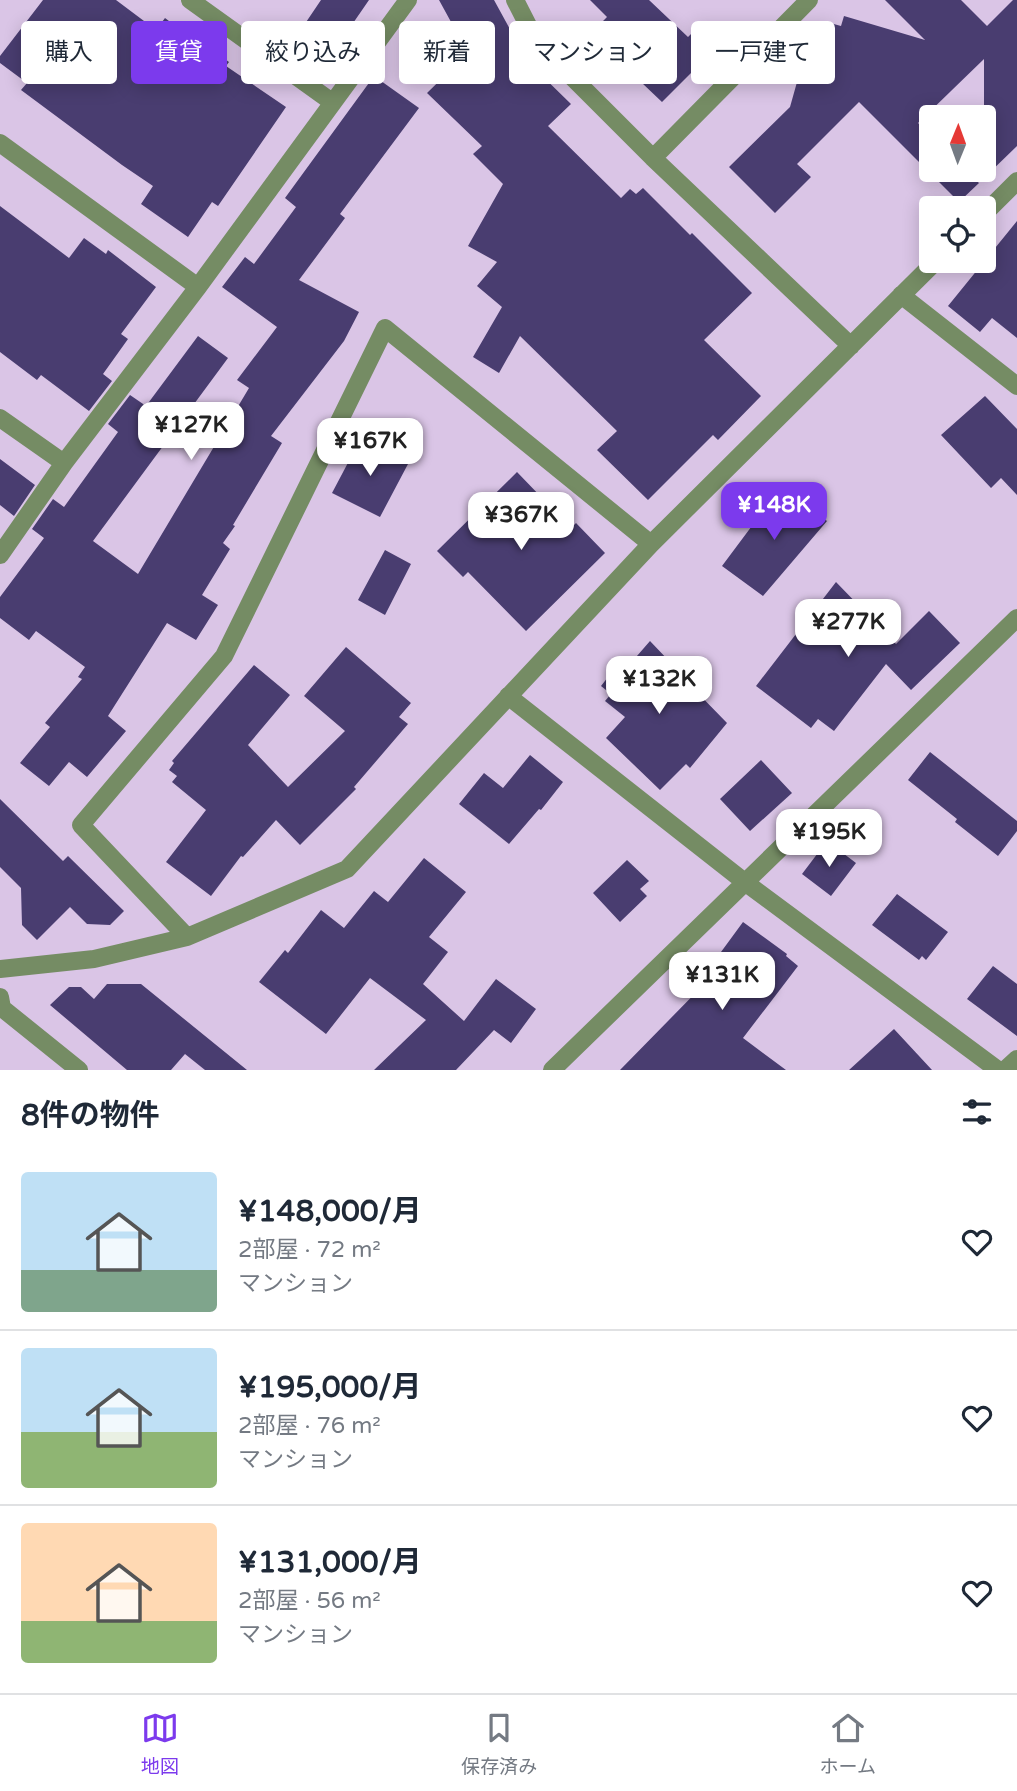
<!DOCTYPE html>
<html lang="ja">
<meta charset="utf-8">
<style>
:root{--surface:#fff;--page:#f2f2f3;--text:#1f2937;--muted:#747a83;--line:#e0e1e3;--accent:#7c3aed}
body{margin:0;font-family:"Varela Round","Noto Sans JP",sans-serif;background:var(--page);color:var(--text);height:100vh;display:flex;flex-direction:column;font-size:26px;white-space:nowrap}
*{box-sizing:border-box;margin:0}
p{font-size:23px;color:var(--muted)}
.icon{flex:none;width:38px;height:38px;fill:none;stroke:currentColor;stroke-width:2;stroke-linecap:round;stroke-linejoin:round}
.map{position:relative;height:1070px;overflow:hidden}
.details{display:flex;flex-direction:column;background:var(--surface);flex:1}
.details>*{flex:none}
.banner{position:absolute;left:21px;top:21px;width:976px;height:63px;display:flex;gap:14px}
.needle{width:46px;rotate:1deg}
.controls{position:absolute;left:919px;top:105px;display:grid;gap:14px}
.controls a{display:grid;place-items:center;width:77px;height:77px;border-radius:7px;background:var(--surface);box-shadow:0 4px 18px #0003;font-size:35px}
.price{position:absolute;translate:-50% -60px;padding:0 16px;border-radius:14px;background:#fff;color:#222;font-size:23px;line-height:46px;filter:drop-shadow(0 2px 4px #0008)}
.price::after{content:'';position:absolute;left:50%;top:42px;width:21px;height:16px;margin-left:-10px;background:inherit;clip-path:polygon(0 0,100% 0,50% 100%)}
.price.active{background:var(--accent);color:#fff}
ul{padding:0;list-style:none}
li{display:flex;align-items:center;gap:21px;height:175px;padding:0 21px}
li+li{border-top:2px solid var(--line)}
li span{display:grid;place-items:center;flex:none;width:196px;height:140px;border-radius:7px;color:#555}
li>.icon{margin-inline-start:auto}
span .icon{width:84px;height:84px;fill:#fffc;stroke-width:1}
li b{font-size:30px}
h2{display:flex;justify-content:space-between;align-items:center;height:84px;padding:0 21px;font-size:30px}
.tag{padding:0 24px;border-radius:7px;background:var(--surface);box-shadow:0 4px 18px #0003;font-size:24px;line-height:63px}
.tag.active{background:var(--accent);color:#fff}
.tabs{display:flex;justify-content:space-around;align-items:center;height:98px;border-top:2px solid var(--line);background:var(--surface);font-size:19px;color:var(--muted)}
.tabs a{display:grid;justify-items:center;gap:4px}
.tabs .active{color:var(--accent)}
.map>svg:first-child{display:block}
</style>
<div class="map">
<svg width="1017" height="1070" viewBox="0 0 1017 1070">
<rect width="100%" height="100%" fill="#dac5e6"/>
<path fill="#493d70" d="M43,0H116L156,30L165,18L198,43L200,41L229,62L226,66L286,107L218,206L212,202L188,237L141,204L153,186L122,165L21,90L27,83L0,63V56Z
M321,0H369L349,29L353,31L333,61L296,37Z
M439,0H494L528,62L571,104L548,126L621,198L630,189L636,194L643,188L690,235L692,233L752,293L704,340L761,396L718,440L713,435L648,500L597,450L617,431L520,336L499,373L473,357L502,307L477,286L497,262L468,246L503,184L473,154L482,146L427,93L468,53Z
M590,0H649L688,37L694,31L714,50L662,102L642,83L651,74L600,24L607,17Z
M885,0H961L987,26L1013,0H1017V146L984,178V59L918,123L931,135V170H965L979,183L959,202L859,102L797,164L811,177L775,213L729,167L790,107L808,43L824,47L830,23L841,26L844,16L925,40Z
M374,76L419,108L340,214L345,218L299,280L359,312L344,341L271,436L282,443L233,525L235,526L223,543L230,549L202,595L218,605L196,640L167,623L108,716L126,731L87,777L69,762L49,786L20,763L50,727L45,723L82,679L78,677L85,667L36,631L29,640L0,618V597L44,538L32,529L53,499L64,507L118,432L108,424L130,395L146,406L198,336L228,358L93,541L138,574L249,388L237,380L277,327L222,287L245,257L254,264L296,207L285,198Z
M0,206L69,258L84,238L106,254L108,250L156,287L121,334L128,339L103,374L112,381L89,411L41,375L37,380L0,352Z
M1017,221V338L992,318L980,332L948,306Z
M985,396L1017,429V495L1001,478L991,488L941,435Z
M360,440L408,464L380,517L332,493Z
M0,459L35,485L14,516L0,505Z
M517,472L571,528L576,523L605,553L526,631L468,572L463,577L437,551Z
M781,487L827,521L763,596L722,566Z
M385,550L411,564L385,615L358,600Z
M836,582L896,644L929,611L960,643L911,690L886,664L834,731L818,719L811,728L756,686Z
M650,641L690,683L689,684L727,723L690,768L686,764L660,790L606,738L625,717L605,701L611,694L601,686L623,658L630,664Z
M346,647L411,703L399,717L408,724L354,787L356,789L300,845L276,820L243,857L241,856L211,896L166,862L206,810L172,782L177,776L169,770L174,763L172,761L254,665L290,695L248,745L288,787L345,731L304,696Z
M930,752L1017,821V831L998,856L955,822L957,819L908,780Z
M530,755L563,782L541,810L539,809L509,844L459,804L484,773L503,788Z
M761,760L792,793L750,831L720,799Z
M0,799L63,861L68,856L124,911L110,925L87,924L70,907L37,940L22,925L21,888L0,867Z
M827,841L856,863L831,896L802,874Z
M424,858L466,892L429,937L448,952L423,984L464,1021L496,979L536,1009L511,1043L494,1030L456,1070H374L426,1020L370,978L326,1034L259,982L285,950L288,953L321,910L344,928L374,891L388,902Z
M627,860L649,881L640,889L647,896L620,922L593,893Z
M897,894L948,932L926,960L922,956L919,960L872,925Z
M743,922L787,954L786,956L798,966L743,1038L786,1070H620L717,971L710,967Z
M993,966L1017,984V1036L967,999Z
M107,984H141L247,1070H205L185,1054L171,1070H127L50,1005L69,987H81L94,999Z
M894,1029L932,1070H849Z"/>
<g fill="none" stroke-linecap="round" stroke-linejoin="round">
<path stroke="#758c64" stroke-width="18" d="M190,0L332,102
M515,0L536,41L653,158L851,346
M0,143L198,287
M653,158L809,0
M984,214L1017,181
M901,295L1017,386
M0,418L64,463
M0,555L64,463L198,287L408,0
M508,696L746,883L998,1070
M187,937L81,825L224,656L385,328L651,544
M0,969L94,959L187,937L347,869L651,544L936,261
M0,997L2,1008L79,1070
M552,1070L1017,618
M1005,1070L1017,1059"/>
</g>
</svg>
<div class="controls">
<a><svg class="needle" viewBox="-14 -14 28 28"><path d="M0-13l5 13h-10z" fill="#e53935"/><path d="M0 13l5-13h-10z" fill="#747a83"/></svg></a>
<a><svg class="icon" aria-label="locate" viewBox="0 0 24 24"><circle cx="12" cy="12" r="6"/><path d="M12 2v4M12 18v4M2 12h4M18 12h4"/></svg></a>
</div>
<b class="price" style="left:191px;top:462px">¥127K</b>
<b class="price" style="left:370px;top:478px">¥167K</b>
<b class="price active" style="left:774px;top:542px">¥148K</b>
<b class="price" style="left:521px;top:552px">¥367K</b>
<b class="price" style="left:848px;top:659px">¥277K</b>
<b class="price" style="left:659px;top:716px">¥132K</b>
<b class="price" style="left:829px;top:869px">¥195K</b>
<b class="price" style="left:722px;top:1012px">¥131K</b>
<div class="banner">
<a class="tag">購入</a>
<a class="tag active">賃貸</a>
<a class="tag">絞り込み</a>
<a class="tag">新着</a>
<a class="tag">マンション</a>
<a class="tag">一戸建て</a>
</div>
</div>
<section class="details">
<h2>8件の物件<svg class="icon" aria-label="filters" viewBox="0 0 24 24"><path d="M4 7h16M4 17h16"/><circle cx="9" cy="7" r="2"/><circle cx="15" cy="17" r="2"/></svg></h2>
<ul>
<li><span style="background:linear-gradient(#bfe0f5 70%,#7fa58c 0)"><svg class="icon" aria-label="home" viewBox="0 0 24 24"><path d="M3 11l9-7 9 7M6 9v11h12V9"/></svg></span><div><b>¥148,000/月</b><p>2部屋 · 72 m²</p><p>マンション</p></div><svg class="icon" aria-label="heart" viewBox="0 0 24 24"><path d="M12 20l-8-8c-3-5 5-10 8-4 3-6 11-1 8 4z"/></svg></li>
<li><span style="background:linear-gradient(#bfe0f5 60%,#8fb573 0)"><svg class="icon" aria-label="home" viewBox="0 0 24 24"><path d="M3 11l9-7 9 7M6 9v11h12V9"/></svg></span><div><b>¥195,000/月</b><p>2部屋 · 76 m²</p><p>マンション</p></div><svg class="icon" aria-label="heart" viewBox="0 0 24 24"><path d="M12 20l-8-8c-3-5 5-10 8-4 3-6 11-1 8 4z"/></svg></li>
<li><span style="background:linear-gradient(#ffd9b3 70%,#8fb573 0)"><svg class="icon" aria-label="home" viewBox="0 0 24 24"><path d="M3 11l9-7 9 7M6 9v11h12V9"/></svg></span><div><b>¥131,000/月</b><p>2部屋 · 56 m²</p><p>マンション</p></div><svg class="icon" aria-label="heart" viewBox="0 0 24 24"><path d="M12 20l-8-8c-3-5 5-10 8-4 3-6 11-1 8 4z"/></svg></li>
</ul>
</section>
<nav class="tabs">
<a class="active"><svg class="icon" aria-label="map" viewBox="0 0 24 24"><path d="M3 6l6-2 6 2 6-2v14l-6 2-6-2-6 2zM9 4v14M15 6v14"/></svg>地図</a>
<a><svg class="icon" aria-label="saved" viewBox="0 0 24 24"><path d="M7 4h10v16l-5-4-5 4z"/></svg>保存済み</a>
<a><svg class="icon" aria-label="home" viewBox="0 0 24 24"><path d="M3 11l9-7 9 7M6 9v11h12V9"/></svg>ホーム</a>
</nav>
